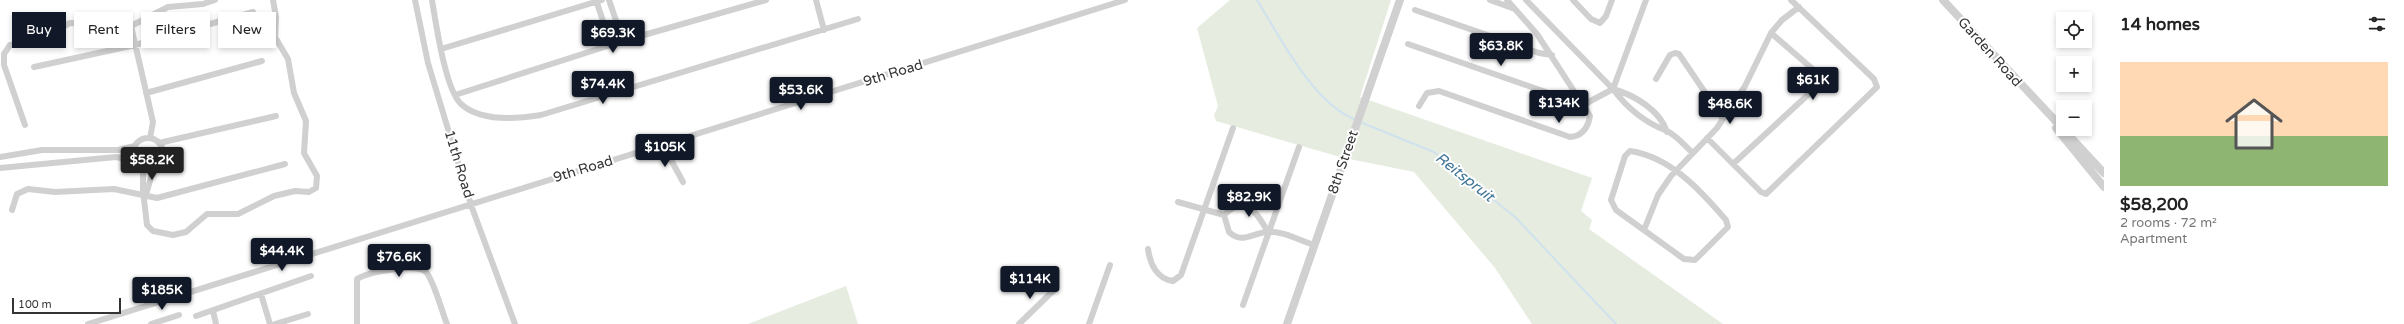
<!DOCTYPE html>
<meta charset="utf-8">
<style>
:root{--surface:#fff;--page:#f6f6f6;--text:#222;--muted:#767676;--line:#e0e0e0;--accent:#111827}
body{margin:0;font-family:"Varela Round",sans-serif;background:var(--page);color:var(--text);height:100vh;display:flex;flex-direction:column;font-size:15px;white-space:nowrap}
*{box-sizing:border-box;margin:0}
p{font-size:13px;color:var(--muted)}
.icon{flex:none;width:22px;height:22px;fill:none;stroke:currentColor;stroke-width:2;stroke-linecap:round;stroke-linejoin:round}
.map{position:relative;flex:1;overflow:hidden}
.side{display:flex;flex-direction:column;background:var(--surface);width:300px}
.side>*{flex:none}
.hud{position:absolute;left:12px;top:12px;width:380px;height:36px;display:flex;gap:8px}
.fabs{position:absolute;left:2056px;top:12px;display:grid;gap:8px}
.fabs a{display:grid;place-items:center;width:36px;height:36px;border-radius:0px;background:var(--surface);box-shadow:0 2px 6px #0003;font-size:20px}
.scale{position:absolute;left:12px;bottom:10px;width:109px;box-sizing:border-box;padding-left:4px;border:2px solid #333;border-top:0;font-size:11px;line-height:14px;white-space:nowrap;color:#333;-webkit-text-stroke:3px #fff;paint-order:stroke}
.price{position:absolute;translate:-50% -34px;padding:0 9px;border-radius:4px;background:var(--accent);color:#fff;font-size:13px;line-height:26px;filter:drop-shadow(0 1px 2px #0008)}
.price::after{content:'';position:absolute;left:50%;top:24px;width:12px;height:9px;margin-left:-6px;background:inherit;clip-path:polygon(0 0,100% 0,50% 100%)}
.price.on{background:#222;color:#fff}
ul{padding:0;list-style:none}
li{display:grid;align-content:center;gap:8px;height:212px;padding:0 16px}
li+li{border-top:1px solid var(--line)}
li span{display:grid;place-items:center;height:124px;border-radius:0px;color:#555}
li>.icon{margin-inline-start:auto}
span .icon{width:72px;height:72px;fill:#fffc;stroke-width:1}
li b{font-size:17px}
h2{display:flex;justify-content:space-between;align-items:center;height:48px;padding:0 16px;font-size:17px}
.tag{padding:0 14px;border-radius:0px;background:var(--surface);box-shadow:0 2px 6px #0003;font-size:14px;line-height:36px}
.tag.on{background:var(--accent);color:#fff}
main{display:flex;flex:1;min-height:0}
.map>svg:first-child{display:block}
</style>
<main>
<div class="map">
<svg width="2104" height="324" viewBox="0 0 2104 324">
<rect width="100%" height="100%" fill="#fff"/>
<path fill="#e6ecdf" d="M1230,0H1391L1360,97L1592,178L1581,211L1592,220L1589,229L1723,324H1532L1495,268L1414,172L1340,157L1216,121L1214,115L1218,106L1197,28Z
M846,286L858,324H748Z"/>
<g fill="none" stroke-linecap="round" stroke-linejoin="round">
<path stroke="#cfe2ee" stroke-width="2" d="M1257,0C1281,39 1313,103 1356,120
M1360,122L1434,152L1515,217L1616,324"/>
<path stroke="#d0d0d0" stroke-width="6" d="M415,0L428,63L471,205L515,324
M432,0C436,23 445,89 461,104C481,122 517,119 541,115L858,19
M596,0L611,45
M609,0L623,41
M816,0L824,30
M1490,0L1515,9
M1526,0L1613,89C1627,108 1646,123 1667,131C1676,135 1686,147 1693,153
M1573,0L1591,19L1600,23L1606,16L1612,0
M1415,10L1539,53L1552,55
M131,26L153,122L150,138
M1408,44L1583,105L1613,89C1634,95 1660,110 1667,132
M441,49L602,0
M34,67L135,45L253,12
M1656,79L1670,55L1675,53L1679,54L1723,119
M1613,89L1646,0
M146,93L262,61
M455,95L623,41L766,0
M1419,106L1427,93L1439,91L1570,137C1582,136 1588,128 1590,116L1583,105L1537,34L1507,0
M25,125L4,65V54L10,45L37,40L70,23L131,26L168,7L203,4L215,0
M133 153a15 15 0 1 1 30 0a15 15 0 1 1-30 0Z
M1707,138L1761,192L1766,194L1877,87L1874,79L1791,0
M159,143L276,116
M663,145L683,182
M1630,151C1671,157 1701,191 1726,220L1728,227L1695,260L1684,259L1616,210L1611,200L1625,156Z
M0,157L42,150H118L135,146
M1733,164L1812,91L1819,80L1816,72L1771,33
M0,168L116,157L135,161
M143,168V191L147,225L153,231L173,235L186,232L207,214H238L274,196L295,191L309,192L316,188L317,176L304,153L306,121L294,93L288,59L275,37L276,17L273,0
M145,198L154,167
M1178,202L1224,215
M12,210L17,194L28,189L55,192L114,189L157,198L285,164
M1644,230L1658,195L1671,176L1717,128L1745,86L1771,33L1782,20L1799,7
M1268,232C1257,213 1246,193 1224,215L1229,232C1242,244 1251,234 1266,232C1281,230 1301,241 1314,245
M1148,249C1150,264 1157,279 1173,281L1181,275L1233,128
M261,294L270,324
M1243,305L1299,147
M213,311L216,324
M196,316L311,276
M88,324L1125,0
M151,324L179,315
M275,324L308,314
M357,324V279C368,272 416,263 426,272C434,281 442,312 447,324
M1019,324L1055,289
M1089,324L1110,265"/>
<path stroke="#d0d0d0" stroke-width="8" d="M1943,0L2104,173
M2056,128L2104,187
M1287,324L1400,0"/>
</g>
<g text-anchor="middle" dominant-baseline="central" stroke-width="4" stroke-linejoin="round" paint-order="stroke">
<g font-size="14" fill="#333" stroke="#fff">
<text transform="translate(1990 52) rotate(48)">Garden Road</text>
<text transform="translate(893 73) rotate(-17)">9th Road</text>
<text transform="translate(1343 162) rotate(-71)">8th Street</text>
<text transform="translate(459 164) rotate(73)">11th Road</text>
<text transform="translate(583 169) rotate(-17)">9th Road</text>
</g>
<g font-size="15" font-style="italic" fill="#3f7597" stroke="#fff">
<text transform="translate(1465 177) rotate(38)">Reitspruit</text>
</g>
</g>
</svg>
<div class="fabs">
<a><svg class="icon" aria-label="locate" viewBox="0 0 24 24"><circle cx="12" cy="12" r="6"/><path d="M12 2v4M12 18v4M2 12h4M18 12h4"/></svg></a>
<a>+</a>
<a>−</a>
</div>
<div class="scale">100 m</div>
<b class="price" style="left:613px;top:54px">$69.3K</b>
<b class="price" style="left:1501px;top:67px">$63.8K</b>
<b class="price" style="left:1813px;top:101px">$61K</b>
<b class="price" style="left:603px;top:105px">$74.4K</b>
<b class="price" style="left:801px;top:111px">$53.6K</b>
<b class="price" style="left:1559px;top:124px">$134K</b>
<b class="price" style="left:1730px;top:125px">$48.6K</b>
<b class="price" style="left:665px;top:168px">$105K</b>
<b class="price on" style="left:152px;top:181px">$58.2K</b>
<b class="price" style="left:1249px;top:218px">$82.9K</b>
<b class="price" style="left:282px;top:272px">$44.4K</b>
<b class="price" style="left:399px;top:278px">$76.6K</b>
<b class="price" style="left:1030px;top:300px">$114K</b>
<b class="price" style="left:162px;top:311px">$185K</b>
<div class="hud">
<a class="tag on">Buy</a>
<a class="tag">Rent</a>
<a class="tag">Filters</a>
<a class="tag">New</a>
</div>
</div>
<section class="side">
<h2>14 homes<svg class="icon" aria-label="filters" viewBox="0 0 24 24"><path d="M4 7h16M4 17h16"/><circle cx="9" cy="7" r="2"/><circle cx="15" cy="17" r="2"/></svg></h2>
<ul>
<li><span style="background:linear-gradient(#ffd9b3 60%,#8fb573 0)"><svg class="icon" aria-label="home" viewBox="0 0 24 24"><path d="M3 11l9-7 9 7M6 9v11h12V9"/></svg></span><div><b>$58,200</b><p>2 rooms · 72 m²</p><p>Apartment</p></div></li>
</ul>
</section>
</main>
